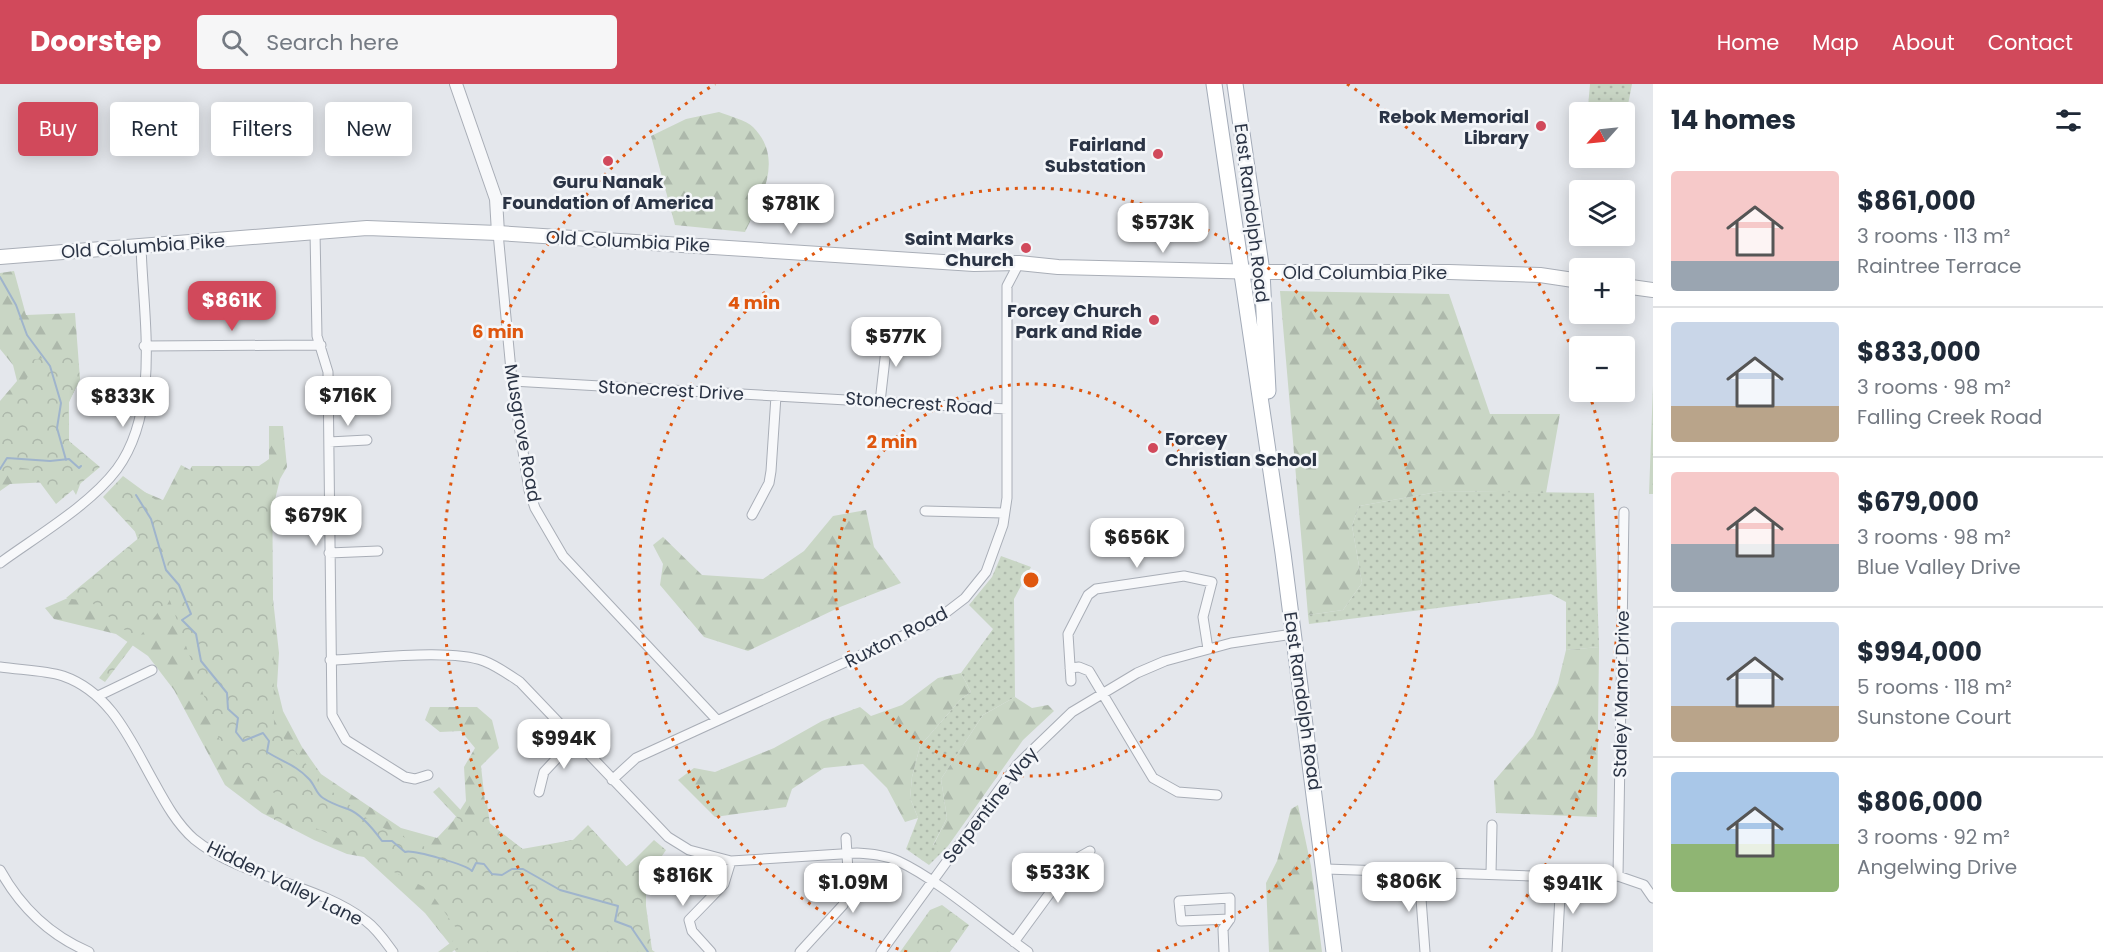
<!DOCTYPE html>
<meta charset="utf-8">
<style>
:root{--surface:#fff;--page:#f6f6f7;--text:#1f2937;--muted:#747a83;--line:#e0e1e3;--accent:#d1495b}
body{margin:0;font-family:Poppins,sans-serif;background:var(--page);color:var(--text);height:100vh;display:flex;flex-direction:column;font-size:22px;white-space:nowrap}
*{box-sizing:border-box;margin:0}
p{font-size:20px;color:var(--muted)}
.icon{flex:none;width:33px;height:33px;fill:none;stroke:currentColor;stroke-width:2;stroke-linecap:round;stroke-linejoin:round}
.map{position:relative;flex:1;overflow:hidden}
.panel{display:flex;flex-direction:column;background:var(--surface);width:450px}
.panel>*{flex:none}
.banner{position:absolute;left:18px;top:18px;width:570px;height:54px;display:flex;gap:12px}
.needle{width:39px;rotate:243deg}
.buttons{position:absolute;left:1569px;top:18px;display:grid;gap:12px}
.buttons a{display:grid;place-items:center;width:66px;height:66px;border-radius:6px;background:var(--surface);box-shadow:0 3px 15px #0003;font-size:30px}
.price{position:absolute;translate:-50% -51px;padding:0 14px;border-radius:12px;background:#fff;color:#222;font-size:20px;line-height:39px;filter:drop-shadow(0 2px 3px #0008)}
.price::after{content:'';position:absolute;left:50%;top:36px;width:18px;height:14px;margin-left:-9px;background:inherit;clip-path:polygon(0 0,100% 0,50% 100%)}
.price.selected{background:var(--accent);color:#fff}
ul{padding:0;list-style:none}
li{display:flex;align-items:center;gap:18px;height:150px;padding:0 18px}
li+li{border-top:2px solid var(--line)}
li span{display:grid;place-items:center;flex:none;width:168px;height:120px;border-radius:6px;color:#555}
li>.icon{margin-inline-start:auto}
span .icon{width:72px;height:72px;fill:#fffc;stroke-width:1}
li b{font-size:26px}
h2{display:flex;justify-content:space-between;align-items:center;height:72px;padding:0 18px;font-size:26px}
.chip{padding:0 21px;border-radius:6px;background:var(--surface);box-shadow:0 3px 15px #0003;font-size:21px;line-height:54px}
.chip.selected{background:var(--accent);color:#fff}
header{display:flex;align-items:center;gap:36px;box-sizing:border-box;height:84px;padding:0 30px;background:var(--accent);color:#fff}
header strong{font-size:28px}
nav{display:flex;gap:33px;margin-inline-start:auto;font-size:21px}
.search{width:420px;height:54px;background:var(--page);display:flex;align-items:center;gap:15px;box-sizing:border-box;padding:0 21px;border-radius:6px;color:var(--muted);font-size:22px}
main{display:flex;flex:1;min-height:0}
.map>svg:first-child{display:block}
</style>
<header>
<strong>Doorstep</strong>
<div class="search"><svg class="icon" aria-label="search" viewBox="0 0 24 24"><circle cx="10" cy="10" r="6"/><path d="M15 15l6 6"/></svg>Search here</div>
<nav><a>Home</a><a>Map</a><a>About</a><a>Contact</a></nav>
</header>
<main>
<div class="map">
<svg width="1653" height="868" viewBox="0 0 1653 868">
<defs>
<pattern id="grass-dots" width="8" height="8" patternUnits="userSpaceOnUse" patternTransform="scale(1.5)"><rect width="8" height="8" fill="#c9d6c5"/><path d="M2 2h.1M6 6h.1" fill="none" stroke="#adb8ab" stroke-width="1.8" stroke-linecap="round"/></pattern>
<pattern id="forest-firs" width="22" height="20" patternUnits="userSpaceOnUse" patternTransform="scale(1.5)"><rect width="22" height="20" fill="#c9d6c5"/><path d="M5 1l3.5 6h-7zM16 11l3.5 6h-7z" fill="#adb8ab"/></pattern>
<pattern id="park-crowns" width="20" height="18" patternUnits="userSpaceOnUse" patternTransform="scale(1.5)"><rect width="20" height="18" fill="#c9d6c5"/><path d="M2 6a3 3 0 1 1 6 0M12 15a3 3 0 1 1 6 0" fill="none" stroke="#adb8ab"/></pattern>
</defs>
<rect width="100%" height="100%" fill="#e4e7ec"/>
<path fill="url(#grass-dots)" d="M1590,0H1632L1627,26L1588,23Z
M1443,407L1594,409L1599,563L1566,566V518L1551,510L1309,540L1308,531L1343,526L1362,499L1352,442L1359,422Z
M1001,472L1031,483L1014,515L1015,613L983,631L941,695L947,734L933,761L948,762L929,781L906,765L918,734L910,714L912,693L920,662L961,615L971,608L961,589L993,545L969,521L992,493Z"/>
<path fill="url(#forest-firs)" d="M719,28C729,32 746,36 753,43C785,75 761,115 745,148L675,141L651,52L686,35Z
M14,187L26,231L75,229L80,295L69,318V357L84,390L76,411L68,397L10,400L0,407V317L17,297L13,281L0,265V189Z
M1280,207L1449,210L1490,330H1560L1546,409L1443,407L1359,422L1352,442L1362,499L1343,526L1308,531Z
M1653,301V410H1649Z
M269,342H283L287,383L280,395L266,453L279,569L277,602L283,627L302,663L321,690L401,744L437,754L453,737L466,717L464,683L475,664L461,647L440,648L425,636L430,623H477L492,636L499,664L481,682L487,737L522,765L578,755L622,785L654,764L669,780L646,802V852L653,868H456L425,829L364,773L347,770L314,756L262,729L225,701L174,606L148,572L116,550L54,535L45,524L125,489L139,460L124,413L128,401L163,416L181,381C226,405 228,404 269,375Z
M866,426L874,463L901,499L840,523L748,567L704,553L660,501L663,480L653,461L663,453L702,491L763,495L804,467L833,432Z
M1599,563L1597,733L1496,729L1494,697L1533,652L1558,599L1566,566Z
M961,589L971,608L961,615L920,662L912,693L910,714L918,734L905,738L887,704L863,680L824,684L792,705L786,723L715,733L678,696L694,684L715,688L774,664L822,637L860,623L871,632L902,621L938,594Z
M1015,613L1032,624L1048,621L1054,627L1023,656L948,762H933L947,734L941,695L983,631Z
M1298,721L1311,782L1322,868H1269L1266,799L1277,777L1291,725Z"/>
<path fill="url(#park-crowns)" d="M77,270L80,295L68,320L69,357L100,383L56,420L30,385L15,383L0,394V334L15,316L32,285L29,276Z
M192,382H272L274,643L326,703L373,739L438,769L465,742L433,708L439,703L470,736L487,719L490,740L524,766L573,756L588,741L627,783L654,756L666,766L643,800L652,866L655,868H475L466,857L452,868H438L461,851L428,805L386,784L345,757L295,735L274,736V709L214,664L221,660L169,514L105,598L99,594L132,552L91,518L66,514L140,453L103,413L123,392L168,425Z
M942,821L969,841L950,868H900L930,826Z"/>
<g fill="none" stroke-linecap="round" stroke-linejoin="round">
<path stroke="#9fb4cc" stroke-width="2" d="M0,193L16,221L27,251L50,282L61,319L57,344L66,376
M0,385L7,374L50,377L69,375L79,384L81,382
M136,411L151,435L166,486L179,501L191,530L182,536L196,550L201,577L227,609L228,625L238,634L236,648L243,657L263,649L269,657L267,668C283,678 296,681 309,695C315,701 316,710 323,714C332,720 339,722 348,725C361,730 374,746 382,757H392L405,768C412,765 467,781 472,787L476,779L484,780L492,790L502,791L512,785H523L560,806L618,822L615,837L631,843L648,868"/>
<g stroke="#a9aeb7" stroke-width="11">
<path id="minor" d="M315,148L317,252L328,288L332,631L346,656L405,693L415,695L428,691
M498,149L512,297L529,406L535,424L563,472L717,636
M144,262L321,261
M512,297L1007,325
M880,318L887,257L897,245
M329,358L367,356
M925,427L1003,429
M752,431L769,399L771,387L776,312
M329,469L378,467
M0,479C37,452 90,421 117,385C161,325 143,232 141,162
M330,576C368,575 450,564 484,577C497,582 508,590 520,598L668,753L689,766L731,777L857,769C871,770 885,771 898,777C939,796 990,841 1028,868
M0,583C20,586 44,586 63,592C112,609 131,658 155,700C166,720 177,740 194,755C243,795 317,799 366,837C377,845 385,857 393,868
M1070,584L1079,583L1089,587L1153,694L1178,708L1217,711
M1071,597L1068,550L1088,511L1096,505L1184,492L1212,498L1203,533L1208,565
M98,612L152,586
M612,696L636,674L935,537L965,514L986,488L1003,441L1007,414V202L1019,179
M539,708L544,688L574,656
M1326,785L1561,793L1618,792L1644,801L1653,814
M0,786C21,824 49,851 89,868
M1419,788L1425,868
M1491,790L1492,741
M1618,792L1624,428
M1230,814V835L1181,837L1179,817Z
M1014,858L1074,776L1090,767
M711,868L692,847L689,836L724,800L731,777
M800,868L843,821L849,803L846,754
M881,868L1017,681L1072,628L1137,589L1165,577L1231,559L1293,550
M1224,868L1223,845L1230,835
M1557,868L1561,793"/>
</g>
<g stroke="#a9aeb7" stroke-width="14">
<path id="tertiary" d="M456,0L496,115L498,149"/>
</g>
<g stroke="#a9aeb7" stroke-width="16">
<path id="secondary" d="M0,173L367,144L498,149L974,180L1019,179L1058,183L1262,188H1449L1540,191L1580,197
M1624,202L1653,206"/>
</g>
<g stroke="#a3abb8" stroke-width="17">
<path id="primary" d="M1214,0L1283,469L1334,868
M1235,0L1262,188L1268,307"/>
</g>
<use href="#minor" stroke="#f7f8fa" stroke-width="9"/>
<use href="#tertiary" stroke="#f7f8fa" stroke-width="12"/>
<use href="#secondary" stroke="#fff" stroke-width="14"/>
<use href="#primary" stroke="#fff" stroke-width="15"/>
</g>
<g fill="none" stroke="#df570f" stroke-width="3" stroke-dasharray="3 6">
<circle cx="1031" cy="496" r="196"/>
<path d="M907 868A392 392 0 1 1 1155 868"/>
<path d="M574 866A588 588 0 0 1 715 0M1347 0A588 588 0 0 1 1578 280M1589 309A588 588 0 0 1 1488 866"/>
</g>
<g fill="#d1495b" stroke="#f4f6f9" stroke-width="2">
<circle cx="1541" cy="42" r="6"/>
<circle cx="1158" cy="70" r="6"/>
<circle cx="608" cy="77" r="6"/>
<circle cx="1026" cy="164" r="6"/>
<circle cx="1154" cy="236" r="6"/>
<circle cx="1153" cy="364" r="6"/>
</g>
<g text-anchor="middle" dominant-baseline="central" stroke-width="5" stroke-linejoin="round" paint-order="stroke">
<g font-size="18" font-weight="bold" fill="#2b3445" stroke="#f4f6f9" text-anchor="end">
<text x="1529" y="32">Rebok Memorial<tspan x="1529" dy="21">Library</tspan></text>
<text x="1146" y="60">Fairland<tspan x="1146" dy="21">Substation</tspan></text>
<text x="608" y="97" text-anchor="middle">Guru Nanak<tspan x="608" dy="21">Foundation of America</tspan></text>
<text x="1014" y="154">Saint Marks<tspan x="1014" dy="21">Church</tspan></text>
<text x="1142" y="226">Forcey Church<tspan x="1142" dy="21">Park and Ride</tspan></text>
<text x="1165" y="354" text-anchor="start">Forcey<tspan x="1165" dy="21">Christian School</tspan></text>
</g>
<g font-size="18" fill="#2b3445" stroke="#f4f6f9">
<text transform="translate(1252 129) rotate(83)">East Randolph Road</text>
<text transform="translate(628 157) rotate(3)">Old Columbia Pike</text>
<text transform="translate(143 162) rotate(-4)">Old Columbia Pike</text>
<text x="1365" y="188">Old Columbia Pike</text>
<text transform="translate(671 306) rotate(3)">Stonecrest Drive</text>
<text transform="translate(919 319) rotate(4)">Stonecrest Road</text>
<text transform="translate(523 349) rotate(80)">Musgrove Road</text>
<text transform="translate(896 553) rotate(-27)">Ruxton Road</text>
<text transform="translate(1621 610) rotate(-89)">Staley Manor Drive</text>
<text transform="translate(1303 617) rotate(82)">East Randolph Road</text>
<text transform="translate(990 721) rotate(-52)">Serpentine Way</text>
<text transform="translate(285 799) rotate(26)">Hidden Valley Lane</text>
</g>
</g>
<circle cx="1031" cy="496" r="9" fill="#df570f" stroke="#f4f6f9" stroke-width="3"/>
<g font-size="18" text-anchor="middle" font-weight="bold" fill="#df570f" stroke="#f4f6f9" stroke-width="5" stroke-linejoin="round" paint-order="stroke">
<text x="754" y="225">4 min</text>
<text x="498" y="254">6 min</text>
<text x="892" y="364">2 min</text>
</g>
</svg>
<div class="buttons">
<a><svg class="needle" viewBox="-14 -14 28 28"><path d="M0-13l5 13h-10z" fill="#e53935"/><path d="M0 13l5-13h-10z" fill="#747a83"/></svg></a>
<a><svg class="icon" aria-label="layers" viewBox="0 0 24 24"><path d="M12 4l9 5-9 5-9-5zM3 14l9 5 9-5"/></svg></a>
<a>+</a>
<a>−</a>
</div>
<b class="price" style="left:791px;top:151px">$781K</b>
<b class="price" style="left:1163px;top:170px">$573K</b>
<b class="price selected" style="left:232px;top:248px">$861K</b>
<b class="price" style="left:896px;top:284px">$577K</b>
<b class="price" style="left:348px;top:343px">$716K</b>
<b class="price" style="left:123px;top:344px">$833K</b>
<b class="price" style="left:316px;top:463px">$679K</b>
<b class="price" style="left:1137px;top:485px">$656K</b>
<b class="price" style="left:564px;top:686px">$994K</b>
<b class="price" style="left:1058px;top:820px">$533K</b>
<b class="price" style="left:683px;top:823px">$816K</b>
<b class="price" style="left:1409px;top:829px">$806K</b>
<b class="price" style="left:853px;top:830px">$1.09M</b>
<b class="price" style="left:1573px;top:831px">$941K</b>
<div class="banner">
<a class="chip selected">Buy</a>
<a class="chip">Rent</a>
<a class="chip">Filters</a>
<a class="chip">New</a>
</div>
</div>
<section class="panel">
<h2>14 homes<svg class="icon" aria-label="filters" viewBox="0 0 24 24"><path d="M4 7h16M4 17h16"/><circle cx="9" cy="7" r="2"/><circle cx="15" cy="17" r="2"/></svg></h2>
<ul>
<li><span style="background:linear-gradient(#f6c9c9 75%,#9aa5b1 0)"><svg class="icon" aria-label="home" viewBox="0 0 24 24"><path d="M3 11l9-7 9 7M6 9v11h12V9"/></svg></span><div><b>$861,000</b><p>3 rooms · 113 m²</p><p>Raintree Terrace</p></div></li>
<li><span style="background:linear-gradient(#c9d6e8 70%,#b9a48a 0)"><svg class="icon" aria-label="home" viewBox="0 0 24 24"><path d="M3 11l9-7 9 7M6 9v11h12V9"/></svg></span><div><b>$833,000</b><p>3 rooms · 98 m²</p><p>Falling Creek Road</p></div></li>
<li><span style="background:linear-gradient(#f6c9c9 60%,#9aa5b1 0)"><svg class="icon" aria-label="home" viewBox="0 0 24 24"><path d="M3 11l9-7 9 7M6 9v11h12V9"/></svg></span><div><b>$679,000</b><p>3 rooms · 98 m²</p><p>Blue Valley Drive</p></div></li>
<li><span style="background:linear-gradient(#c9d6e8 70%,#b9a48a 0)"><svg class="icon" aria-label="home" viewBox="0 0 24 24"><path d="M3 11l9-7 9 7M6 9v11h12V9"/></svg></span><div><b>$994,000</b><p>5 rooms · 118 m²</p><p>Sunstone Court</p></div></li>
<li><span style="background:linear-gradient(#a9c7e8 60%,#8fb573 0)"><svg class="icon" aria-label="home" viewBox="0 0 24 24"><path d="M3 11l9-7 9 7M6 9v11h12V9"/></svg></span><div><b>$806,000</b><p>3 rooms · 92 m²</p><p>Angelwing Drive</p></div></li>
</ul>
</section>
</main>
